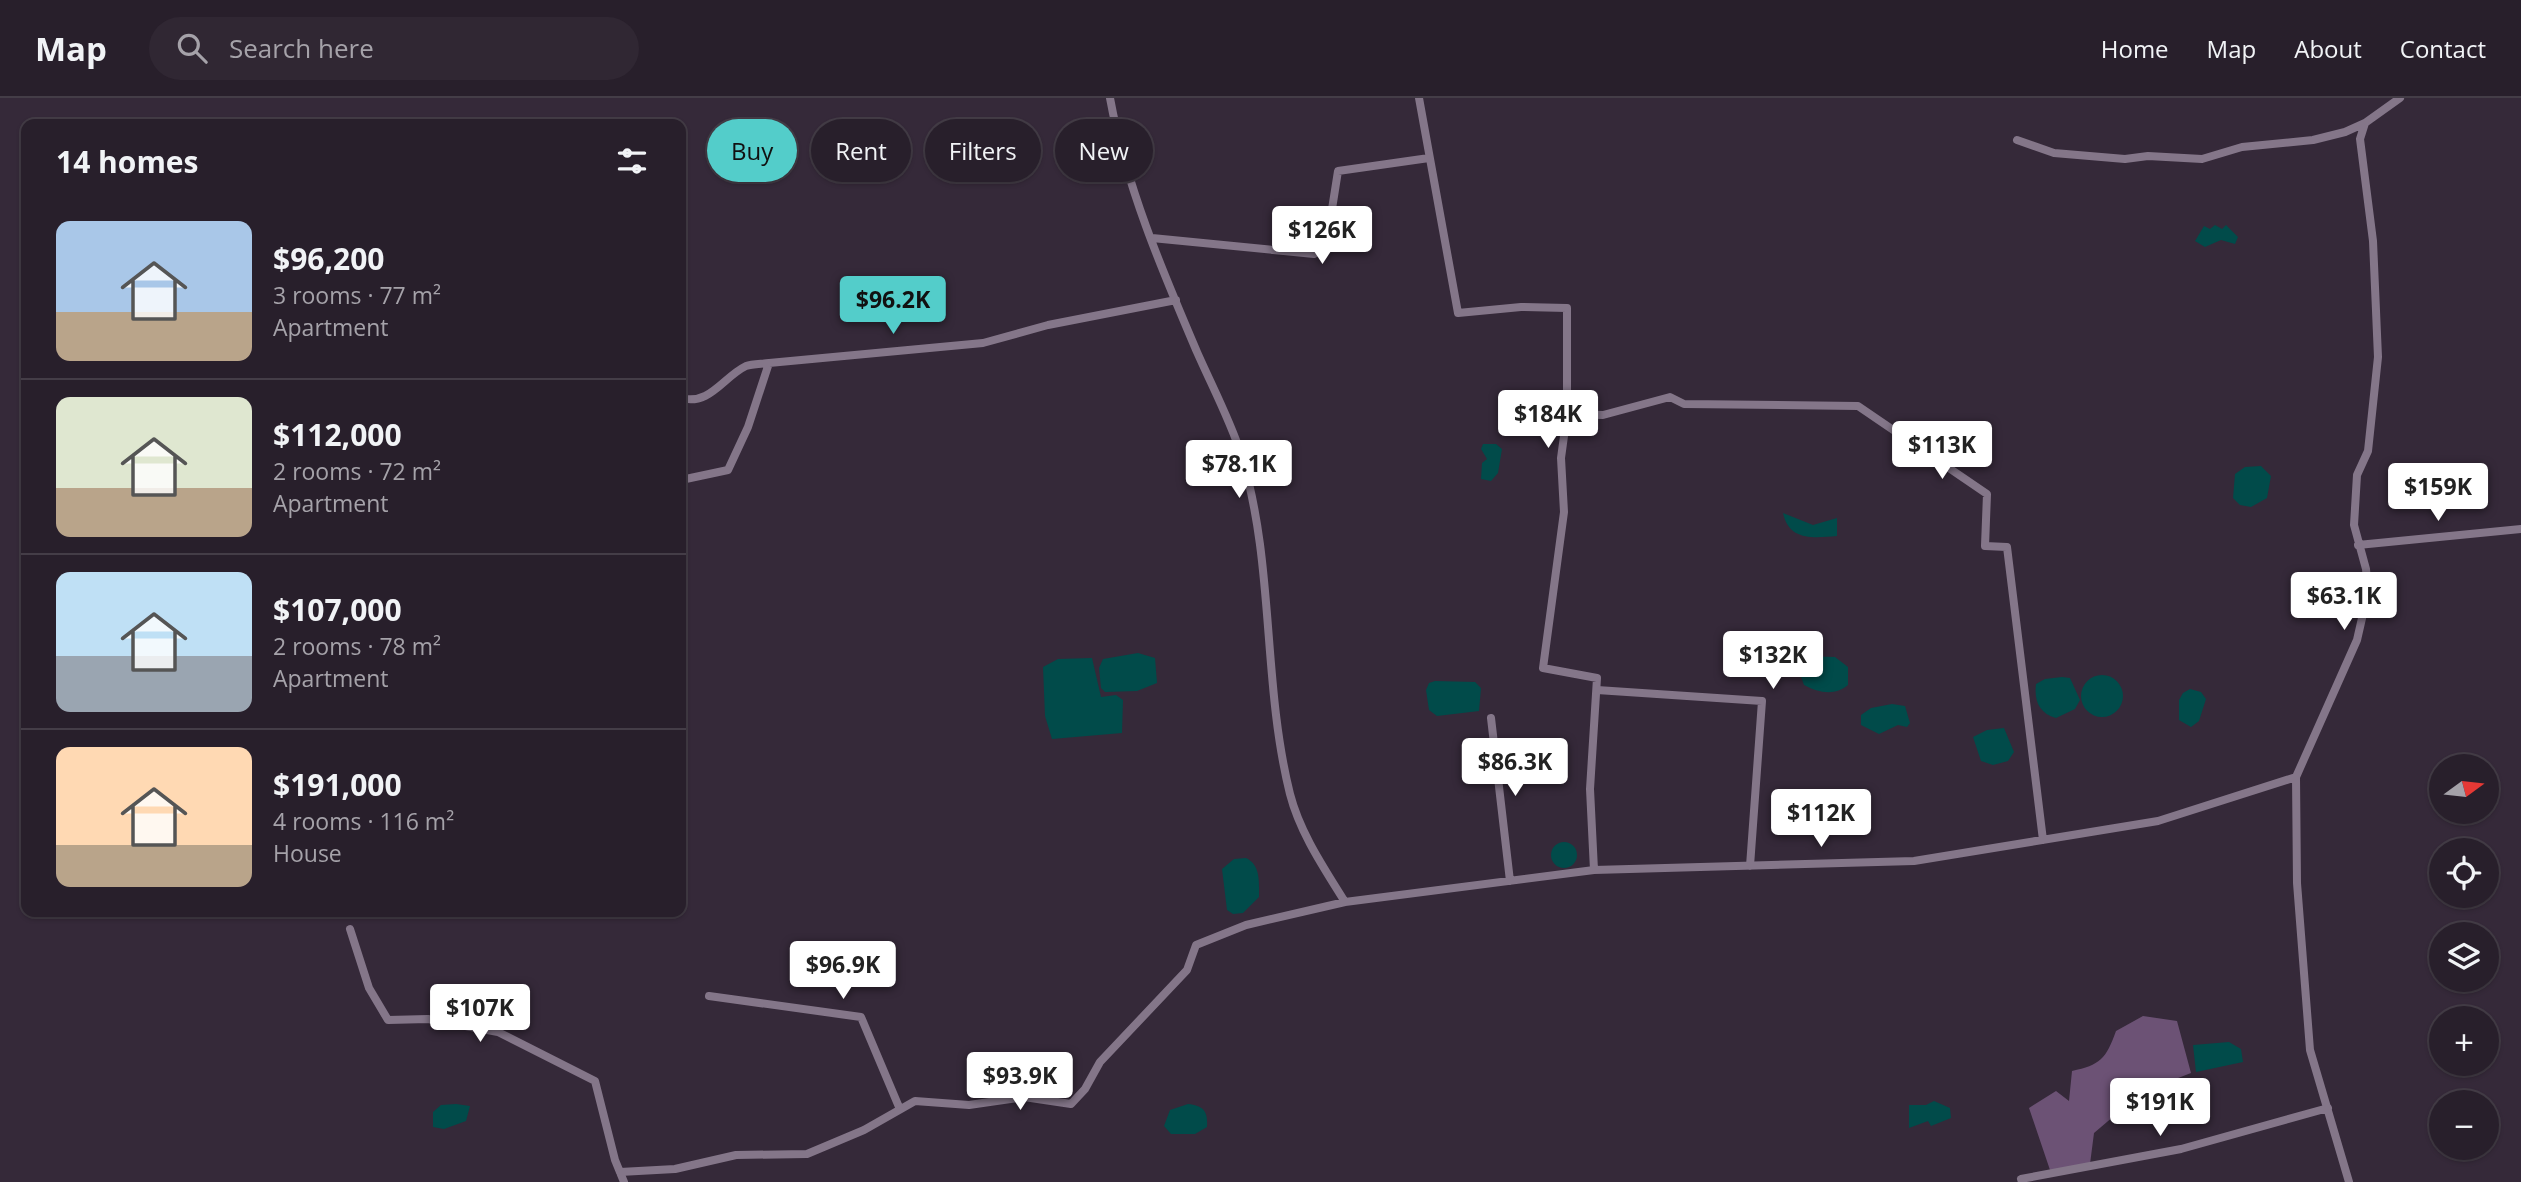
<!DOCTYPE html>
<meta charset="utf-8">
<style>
:root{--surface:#281f2b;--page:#302733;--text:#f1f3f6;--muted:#a5a2a9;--line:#443d47;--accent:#53cdca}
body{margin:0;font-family:"Open Sans",sans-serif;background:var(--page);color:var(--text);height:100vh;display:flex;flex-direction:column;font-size:26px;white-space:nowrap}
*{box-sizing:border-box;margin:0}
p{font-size:23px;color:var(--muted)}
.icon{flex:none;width:38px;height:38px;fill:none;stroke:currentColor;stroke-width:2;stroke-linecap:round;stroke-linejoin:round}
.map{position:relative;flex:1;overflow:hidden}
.panel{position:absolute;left:21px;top:21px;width:665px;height:798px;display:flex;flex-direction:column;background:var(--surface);border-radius:14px;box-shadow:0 2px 5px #0004,0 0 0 2px var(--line)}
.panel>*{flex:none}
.banner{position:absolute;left:707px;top:21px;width:665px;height:63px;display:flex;gap:14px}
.needle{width:46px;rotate:75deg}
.tools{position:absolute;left:2429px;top:656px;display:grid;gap:14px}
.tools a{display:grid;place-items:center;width:70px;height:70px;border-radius:50%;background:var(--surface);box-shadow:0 2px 5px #0004,0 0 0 2px var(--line);font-size:35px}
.price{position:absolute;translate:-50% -60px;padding:0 16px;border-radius:7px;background:#fff;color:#222;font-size:23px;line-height:46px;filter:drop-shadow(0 2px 4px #0008)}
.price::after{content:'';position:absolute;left:50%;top:42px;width:21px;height:16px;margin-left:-10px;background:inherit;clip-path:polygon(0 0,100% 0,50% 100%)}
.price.current{background:var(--accent);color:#111}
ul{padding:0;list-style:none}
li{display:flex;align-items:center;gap:21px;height:175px;padding:0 35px}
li+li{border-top:2px solid var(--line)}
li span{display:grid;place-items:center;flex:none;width:196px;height:140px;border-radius:14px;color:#555}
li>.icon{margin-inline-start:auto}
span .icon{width:84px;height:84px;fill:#fffc;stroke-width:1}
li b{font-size:30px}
h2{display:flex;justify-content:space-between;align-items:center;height:84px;padding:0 35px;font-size:30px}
.pill{padding:0 24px;border-radius:32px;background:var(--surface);box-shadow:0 2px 5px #0004,0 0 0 2px var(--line);font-size:24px;line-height:63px}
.pill.current{background:var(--accent);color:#111}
header{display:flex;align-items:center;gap:42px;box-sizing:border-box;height:98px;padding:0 35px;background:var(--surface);border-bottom:2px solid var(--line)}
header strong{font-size:33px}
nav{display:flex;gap:38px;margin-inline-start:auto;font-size:24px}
.search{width:490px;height:63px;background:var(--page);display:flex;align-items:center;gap:18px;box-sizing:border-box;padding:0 24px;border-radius:38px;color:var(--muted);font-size:26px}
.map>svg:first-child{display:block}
</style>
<header>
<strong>Map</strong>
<div class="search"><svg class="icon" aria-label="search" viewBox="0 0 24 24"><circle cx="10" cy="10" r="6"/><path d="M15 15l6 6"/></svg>Search here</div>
<nav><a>Home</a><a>Map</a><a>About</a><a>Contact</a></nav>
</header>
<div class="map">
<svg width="2521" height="1084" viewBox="0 0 2521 1084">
<rect width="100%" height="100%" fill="#352939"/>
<path fill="#6c5275" d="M2143,918L2177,923L2191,975L2173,982L2179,1013L2127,1007L2094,1035L2090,1066L2050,1072L2029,1010L2056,993L2069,1003L2072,973C2100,967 2106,961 2116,933Z"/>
<path fill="#014b4a" d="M2215,127L2222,131L2226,127L2238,139L2235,146L2221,142L2205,149L2195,143L2204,128L2210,131Z
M1483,346H1496L1502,351L1498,375L1491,383L1481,381L1482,365L1487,361L1481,351Z
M2261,368L2271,378L2267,400L2251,409L2240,407L2233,400L2235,376L2245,369Z
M1783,415L1813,427L1837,420V438C1813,440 1789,443 1783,415Z
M1138,555L1155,560L1157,585L1137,593L1105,594L1101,590L1099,570L1103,561Z
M1804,558L1835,559L1848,569V587C1835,598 1819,595 1804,587L1796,565Z
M1092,560L1101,599L1116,597L1123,602L1122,635L1052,641L1045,618L1043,569L1058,561Z
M2081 598a21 21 0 1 1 42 0a21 21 0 1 1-42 0Z
M2062,579L2070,580L2080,602L2075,611L2056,620C2039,615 2034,603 2036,586L2045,581Z
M1435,583L1475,584L1481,590L1479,613L1437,618L1429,612L1426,592L1429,585Z
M2190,591L2201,594L2206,601L2199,623L2191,629L2179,622V602L2183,595Z
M1892,606L1905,608L1910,625L1907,629L1898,627L1879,636L1861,627V617L1871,610Z
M2004,630L2014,654L2008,663L1993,667L1981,663L1973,639L1987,632Z
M1551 757a13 13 0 1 1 26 0a13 13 0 1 1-26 0Z
M1246,760C1261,767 1259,785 1259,799L1243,815L1233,816L1227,812L1222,771L1234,761Z
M2229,944L2241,951L2243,964L2196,974L2193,947Z
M1934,1003L1950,1010L1951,1020L1931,1028L1928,1023L1909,1030V1007H1926Z
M456,1006L470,1008L466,1023L444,1031L433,1029V1014L441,1007Z
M1188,1006C1204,1008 1208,1013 1207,1029L1195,1036H1171L1164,1028L1170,1012Z"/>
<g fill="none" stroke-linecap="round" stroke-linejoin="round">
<path stroke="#847689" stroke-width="8" d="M1110,0C1126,88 1162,172 1197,254C1212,288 1230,322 1241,356C1275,466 1262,584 1290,696C1300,735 1324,770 1345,804
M1419,0L1458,215L1521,209L1567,210V316L1561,360L1564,414L1543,570L1597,580L1590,691L1594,772
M2017,42L2054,55L2125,61L2148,58L2202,61L2242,49L2313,42L2345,34L2365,25
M1152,140L1314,156L1326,149L1338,73L1429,60
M681,300C710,308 723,279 746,268C752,266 762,266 769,265
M1567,316L1603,317L1670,299L1684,306L1858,308L1987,396L1985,448L2007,449L2043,742
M681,382L728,372L748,329L769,265L983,245L1048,227L1176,202
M2358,447L2521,431
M1597,592L1762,603L1750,768
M1491,620L1510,783
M350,831L369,890L388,922L428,921L498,934L595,983L615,1062L624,1084
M709,898L861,919L899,1009
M620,1074L675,1071L736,1057L807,1056L864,1032L915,1003L969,1007L1024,999L1071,1006L1085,991L1100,964L1187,872L1196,847L1246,827L1345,804L1594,772L1914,763L2158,723L2296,679
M2022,1084L2021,1081L2181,1051L2328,1010
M2349,1084L2310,952L2297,785L2296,679L2357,542L2368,494L2366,471L2354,427L2357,377L2368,353L2378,259L2373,143L2360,41L2365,25L2400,0"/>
</g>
</svg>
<div class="tools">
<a><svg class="needle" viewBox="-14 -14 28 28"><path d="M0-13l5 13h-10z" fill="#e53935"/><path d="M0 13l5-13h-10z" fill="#a5a2a9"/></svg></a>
<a><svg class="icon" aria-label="locate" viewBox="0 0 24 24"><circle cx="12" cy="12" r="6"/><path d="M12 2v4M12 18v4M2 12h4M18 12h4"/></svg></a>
<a><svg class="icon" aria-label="layers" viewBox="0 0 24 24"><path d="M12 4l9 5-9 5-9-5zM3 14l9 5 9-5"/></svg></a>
<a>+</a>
<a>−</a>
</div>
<b class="price" style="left:1322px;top:168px">$126K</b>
<b class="price current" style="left:893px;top:238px">$96.2K</b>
<b class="price" style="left:1548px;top:352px">$184K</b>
<b class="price" style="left:1942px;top:383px">$113K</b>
<b class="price" style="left:1239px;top:402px">$78.1K</b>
<b class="price" style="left:2438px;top:425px">$159K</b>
<b class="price" style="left:2344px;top:534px">$63.1K</b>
<b class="price" style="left:1773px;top:593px">$132K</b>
<b class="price" style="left:1515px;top:700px">$86.3K</b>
<b class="price" style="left:1821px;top:751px">$112K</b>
<b class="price" style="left:843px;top:903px">$96.9K</b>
<b class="price" style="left:480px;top:946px">$107K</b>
<b class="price" style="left:1020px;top:1014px">$93.9K</b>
<b class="price" style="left:2160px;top:1040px">$191K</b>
<div class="banner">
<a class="pill current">Buy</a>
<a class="pill">Rent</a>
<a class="pill">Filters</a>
<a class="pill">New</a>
</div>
<section class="panel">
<h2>14 homes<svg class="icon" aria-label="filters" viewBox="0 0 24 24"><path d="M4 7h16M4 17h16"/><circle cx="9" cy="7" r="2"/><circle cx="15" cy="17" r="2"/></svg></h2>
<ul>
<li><span style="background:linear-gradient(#a9c7e8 65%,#b9a48a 0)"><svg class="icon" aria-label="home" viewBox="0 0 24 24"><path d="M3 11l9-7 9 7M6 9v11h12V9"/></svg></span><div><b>$96,200</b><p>3 rooms · 77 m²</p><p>Apartment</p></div></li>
<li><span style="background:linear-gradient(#dfe7d0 65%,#b9a48a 0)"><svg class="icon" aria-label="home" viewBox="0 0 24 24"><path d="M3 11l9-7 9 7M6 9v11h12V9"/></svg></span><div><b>$112,000</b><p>2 rooms · 72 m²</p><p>Apartment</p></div></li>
<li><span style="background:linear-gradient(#bfe0f5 60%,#9aa5b1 0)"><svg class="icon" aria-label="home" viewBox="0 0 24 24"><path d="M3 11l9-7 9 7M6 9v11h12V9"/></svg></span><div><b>$107,000</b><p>2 rooms · 78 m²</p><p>Apartment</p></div></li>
<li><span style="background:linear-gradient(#ffd9b3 70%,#b9a48a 0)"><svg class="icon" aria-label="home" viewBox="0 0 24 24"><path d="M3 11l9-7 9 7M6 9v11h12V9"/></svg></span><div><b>$191,000</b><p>4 rooms · 116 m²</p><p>House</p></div></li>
</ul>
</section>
</div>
